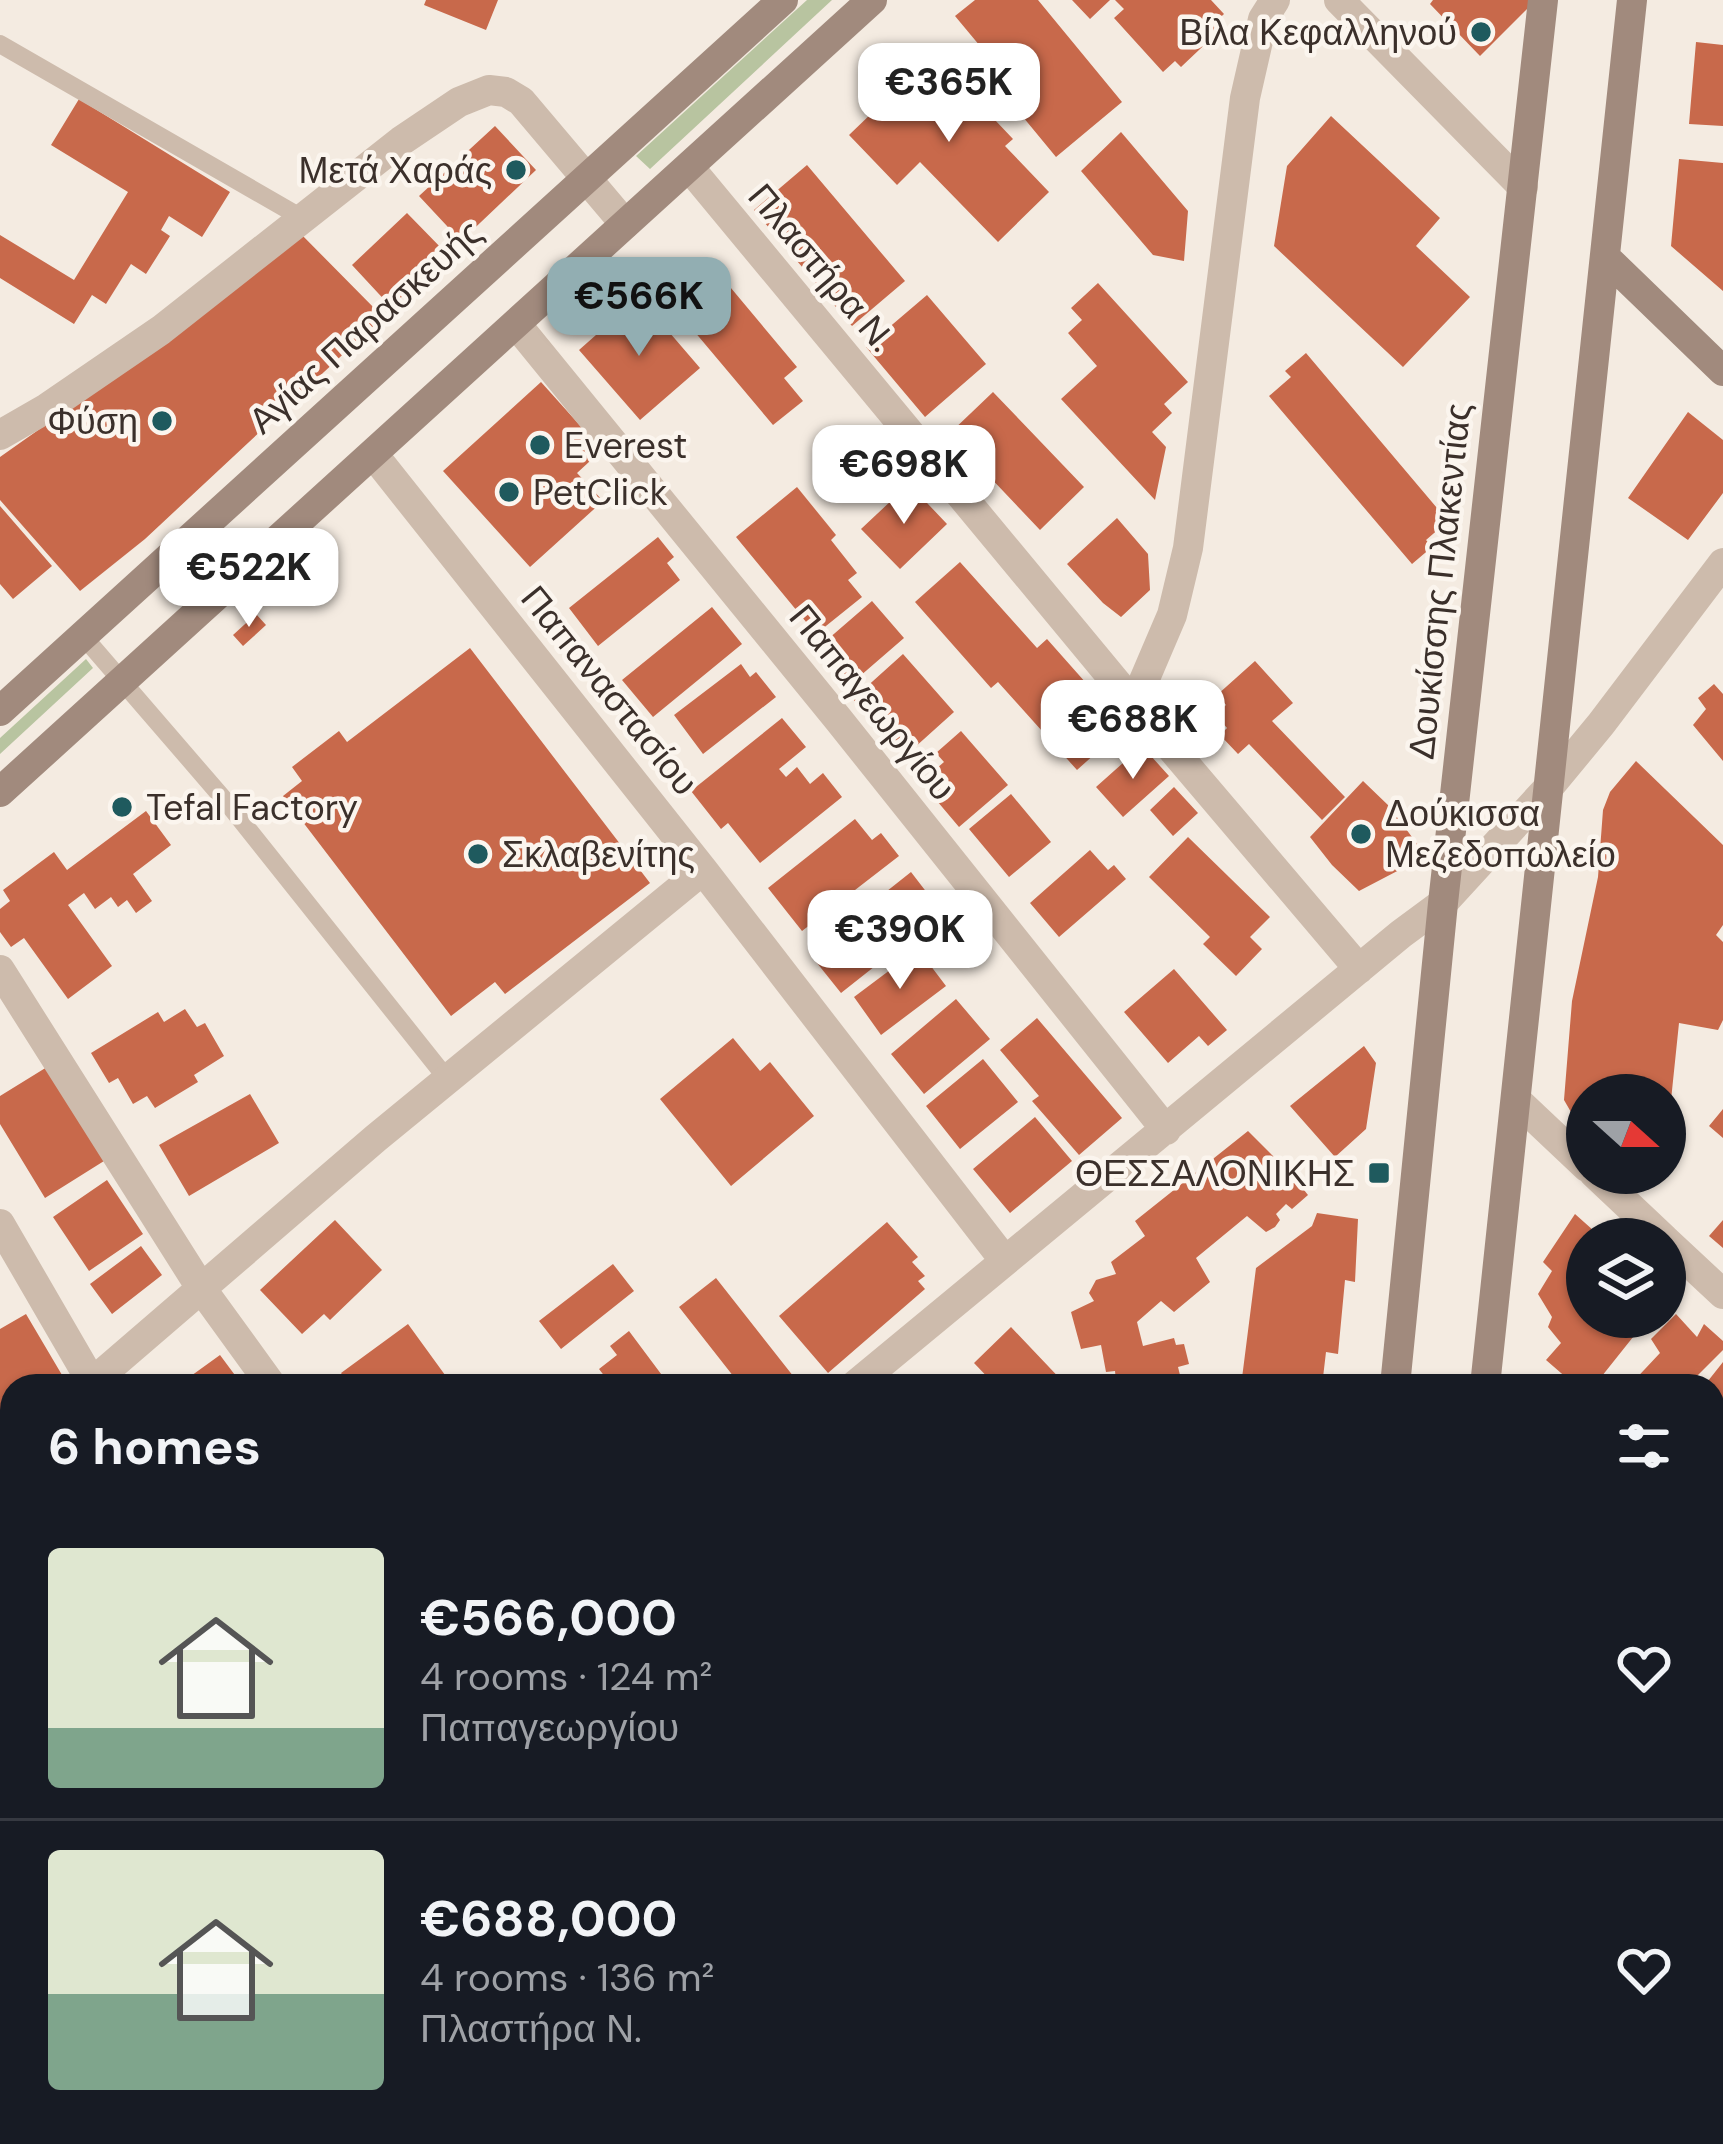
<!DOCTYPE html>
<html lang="en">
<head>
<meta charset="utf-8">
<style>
	:root { --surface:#171b24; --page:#242831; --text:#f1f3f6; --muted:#9ea1a6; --line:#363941; --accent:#92aeb2 }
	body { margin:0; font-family:"DM Sans",sans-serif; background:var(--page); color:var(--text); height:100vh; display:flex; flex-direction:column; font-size:45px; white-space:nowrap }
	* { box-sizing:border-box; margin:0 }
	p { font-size:39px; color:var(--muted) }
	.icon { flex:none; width:66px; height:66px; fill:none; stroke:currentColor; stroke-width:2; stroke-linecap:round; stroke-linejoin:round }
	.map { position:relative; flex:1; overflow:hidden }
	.side { position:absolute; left:0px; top:1374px; width:1725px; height:771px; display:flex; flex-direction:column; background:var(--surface); border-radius:36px 36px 0 0; box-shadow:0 3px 9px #0004 }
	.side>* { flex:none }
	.needle { width:78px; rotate:111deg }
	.fabs { position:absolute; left:1566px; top:1074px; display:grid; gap:24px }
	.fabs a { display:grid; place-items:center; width:120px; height:120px; border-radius:50%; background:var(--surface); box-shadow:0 3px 9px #0004; font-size:60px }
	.price { position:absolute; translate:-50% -102px; padding:0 27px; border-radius:24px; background:#fff; color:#222; font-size:39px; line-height:78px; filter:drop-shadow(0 3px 6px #0008) }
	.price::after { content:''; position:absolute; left:50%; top:72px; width:36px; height:27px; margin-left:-18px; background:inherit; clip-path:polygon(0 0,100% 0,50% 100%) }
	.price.selected { background:var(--accent); color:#111 }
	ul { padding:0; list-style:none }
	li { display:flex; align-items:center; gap:36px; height:300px; padding:0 48px }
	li+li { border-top:3px solid var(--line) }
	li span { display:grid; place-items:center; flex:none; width:336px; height:240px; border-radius:12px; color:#555 }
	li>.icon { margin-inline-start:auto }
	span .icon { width:144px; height:144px; fill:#fffc; stroke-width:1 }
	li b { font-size:51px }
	h2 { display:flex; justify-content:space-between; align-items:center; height:144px; padding:0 48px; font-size:51px }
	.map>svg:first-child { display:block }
	.green { fill:#b8c4a0 }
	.building { fill:#c8694b }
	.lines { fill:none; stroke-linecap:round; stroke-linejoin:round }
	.lane { stroke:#cdbbac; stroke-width:18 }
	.street { stroke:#cdbbac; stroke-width:30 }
	.secondary { stroke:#a18a7d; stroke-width:30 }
	.poi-dot { fill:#1f5a5e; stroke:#fbf5ee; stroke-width:4.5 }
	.labels { text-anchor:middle; stroke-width:9; stroke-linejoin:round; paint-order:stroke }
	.poi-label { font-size:36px; fill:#3b302b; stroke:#fbf5ee; text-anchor:start }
	.street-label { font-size:36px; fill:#3b302b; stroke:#fbf5ee }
</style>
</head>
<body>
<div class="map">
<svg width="1723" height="2144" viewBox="0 0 1723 2144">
	<rect width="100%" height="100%" fill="#f4ebe1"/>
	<path class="green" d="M807,0H832L650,169L636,156Z
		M86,659L93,668L0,754V738Z
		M0,1753L12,1773V1942L0,1951Z"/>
	<path class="building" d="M426,0H498L486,30L424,5Z
		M975,0H1038L1122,102L1056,157L985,71L995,64L955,16Z
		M1072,0H1110L1090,19Z
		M1115,0H1211L1224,14L1212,25L1218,32L1181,67L1175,61L1163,72L1114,18L1124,9Z
		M1433,0H1529V7L1480,56L1430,4Z
		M1696,42L1723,45V126L1689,124Z
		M917,53L933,70L941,63L1013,139L1005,146L1049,192L998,242L920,162L897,185L849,135L875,110L867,101Z
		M79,99L230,192L202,237L169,216L161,230L170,236L146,274L131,264L106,304L92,295L74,324L0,278V235L74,280L128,192L51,145Z
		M1331,116L1440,218L1416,246L1470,297L1403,367L1274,246L1287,166Z
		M495,126L536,170L461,241L419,196Z
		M1121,132L1188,211L1184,261L1153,255L1081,171Z
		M1679,159L1723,163V291L1671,246Z
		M807,165L905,281L852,326L754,210Z
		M407,213L447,254L391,307L352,265Z
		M297,230L383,317L145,539L80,591L0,500V457L102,385Z
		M705,257L797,367L784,378L803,401L773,425L662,293Z
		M1098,283L1188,382L1164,404L1172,413L1152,432L1166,447L1155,500L1061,399L1097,366L1068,333L1082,320L1071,308Z
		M927,295L986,364L925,417L866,347Z
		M639,297L700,368L640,420L579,350Z
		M1306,353L1448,521L1426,540L1432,547L1412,564L1269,396L1291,377L1285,371Z
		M541,382L602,450L577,473L603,501L530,567L443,471Z
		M993,392L1084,487L1040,530L949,434Z
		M1688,412L1723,440V493L1688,540L1628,498Z
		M909,484L947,524L900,569L861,529Z
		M797,487L836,535L831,540L857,573L848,580L862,597L816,634L736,537Z
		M0,506L52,566L13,599L0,584Z
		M1117,518L1148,554L1150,590L1121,617L1103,603L1067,564Z
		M658,537L674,557L667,563L680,580L598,646L569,608Z
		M960,562L1037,648L1047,639L1125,727L1077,770L998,682L991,688L915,602Z
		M872,601L904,638L852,683L820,646Z
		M712,607L742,644L653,717L622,680Z
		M256,614L266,625L243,646L233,635Z
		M470,648L650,883L505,994L495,982L451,1016L283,796L302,781L292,767L339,731L347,742Z
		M903,654L954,712L904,757L853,699Z
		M1255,661L1293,703L1272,721L1345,797L1322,820L1249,744L1238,754L1220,735L1227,728L1215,714L1226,705L1217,695Z
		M741,664L750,677L756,672L776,697L703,754L674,715Z
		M1714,684L1723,694V761L1693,725L1706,709L1698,698Z
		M782,718L806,747L779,769L786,777L797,767L810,784L823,773L842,797L760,863L728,823L721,829L691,791Z
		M961,731L1008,785L959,827L921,782L944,762L936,753Z
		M1142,746L1169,776L1123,817L1096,787Z
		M1636,761L1723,845V925L1716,935L1723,942V1020L1718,1030L1679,1023L1668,1129H1665V1095H1587V1129L1575,1119L1564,1100L1572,1001L1598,877L1603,810L1610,792Z
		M1363,781L1389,806L1426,856L1359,891L1332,865L1310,837Z
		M1174,787L1198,813L1173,836L1150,810Z
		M1011,794L1051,842L1009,877L969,829Z
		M146,811L171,845L133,874L152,901L136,913L127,900L118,907L111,897L95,909L84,893L68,905L112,966L68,999L24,938L11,947L0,932V909L10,901L3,890L54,852L67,870Z
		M855,819L872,840L881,833L899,856L802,931L768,888Z
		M1188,837L1270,917L1250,937L1262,949L1236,976L1203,944L1210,937L1149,877Z
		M1090,850L1108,870L1114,865L1126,879L1059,937L1030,903Z
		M911,872L931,898L920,906L932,921L841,993L809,953Z
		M918,949L946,986L881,1035L854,997Z
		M1174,969L1227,1030L1208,1046L1199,1036L1168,1063L1124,1012Z
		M956,999L990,1039L924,1094L891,1054Z
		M185,1009L197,1027L205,1023L224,1056L194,1075L198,1082L155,1108L147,1096L133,1104L118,1078L109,1083L91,1053L158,1012L164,1022Z
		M1037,1018L1122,1118L1079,1155L1032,1101L1039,1096L1000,1050Z
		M733,1038L760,1071L770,1062L814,1116L731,1186L660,1099Z
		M1364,1046L1376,1063L1366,1129L1335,1157L1290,1106Z
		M983,1059L1018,1102L960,1149L926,1106Z
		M47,1067L104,1161L45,1198L0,1124V1096Z
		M250,1094L279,1143L189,1196L159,1145Z
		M1723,1109V1138L1709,1126Z
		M1035,1117L1072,1161L1010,1213L973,1169Z
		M1248,1131L1276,1159L1284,1157L1302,1179L1300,1185L1308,1195L1292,1209L1286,1204L1276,1214L1280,1220L1275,1227L1266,1232L1247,1216L1196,1258L1210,1282L1174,1312L1161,1301L1137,1322L1143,1346L1174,1338L1176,1345L1184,1344L1189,1364L1178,1367L1181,1379L1149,1386H1132L1130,1378L1116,1381L1115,1371L1106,1372L1101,1345L1081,1349L1071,1312L1094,1301L1089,1293L1096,1280L1116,1274L1111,1262L1145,1236L1135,1221Z
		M107,1180L143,1234L89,1271L53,1217Z
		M1317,1213L1358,1219L1355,1282L1345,1280L1338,1354L1326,1352L1322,1386H1241L1256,1268L1312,1226Z
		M1575,1214L1603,1239H1587V1317H1649L1594,1386H1576L1546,1360L1561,1343L1548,1327L1552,1317L1538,1294L1552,1271L1543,1262Z
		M335,1220L382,1270L330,1320L324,1314L302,1334L260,1290Z
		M1723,1220V1248L1709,1236Z
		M887,1222L918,1257L912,1262L925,1276L918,1281L925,1289L828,1373L779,1316Z
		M141,1246L162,1275L112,1314L90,1284Z
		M613,1264L634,1291L561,1349L539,1321Z
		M716,1278L801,1386H741L679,1307Z
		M26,1314L62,1375L50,1386H12V1419L6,1424L0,1414V1329Z
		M1676,1314L1697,1337L1704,1324L1723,1341V1350L1687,1386H1629L1660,1353L1651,1339Z
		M408,1324L453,1386H350L341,1373Z
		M1011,1327L1067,1386H996L974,1363Z
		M629,1331L670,1386H612L599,1369L617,1355L610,1346Z
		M220,1355L243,1386H177Z
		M1723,1362V1476L1713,1487V1386H1704Z
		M12,1532V1634L0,1618V1541Z
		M1723,1651V1731L1713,1721V1661Z
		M1713,1804L1723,1811V1896L1713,1897Z
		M1713,2035L1723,2042V2144H1603L1611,2133H1713Z
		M775,2133H784L794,2144H763Z
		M823,2133H897L908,2144H833Z
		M1109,2133H1211L1220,2144H1097Z"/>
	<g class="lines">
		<path class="lane" d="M0,44L302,218
			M83,636L228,804L448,1080
			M1569,2133L1576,2144
			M199,2144L213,2133"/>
		<path class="street" d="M1339,0L1523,187
			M689,167L1134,704L1359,969
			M516,324L838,719L1166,1130
			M0,435L47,408L161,330L401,141L459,102L489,90L506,92L521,101L625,224
			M373,454L703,870L1005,1261
			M1134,704L1172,615L1188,548L1245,98L1263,19L1275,0
			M0,970L201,1288L272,1386
			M1516,1100L1587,1167
			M1594,1173L1664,1239
			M0,1224L94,1386
			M1665,1240L1723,1294
			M88,1386L376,1138L703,870
			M854,1386L1401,934L1443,903L1549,787L1601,724L1723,563
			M0,1471L12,1460
			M1713,1554L1723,1540
			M0,1723L12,1742
			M1713,1778L1723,1788
			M0,1975L12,1966
			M1713,2001L1723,2009
			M691,2144L697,2133
			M1029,2144L1036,2133"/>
		<path class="secondary" d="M1605,257L1723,371
			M0,711L783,0
			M0,792L872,0
			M1395,1386L1443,903L1543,0
			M1485,1386L1632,0
			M1348,2144V2133
			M1405,2144L1406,2133"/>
	</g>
	<g class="poi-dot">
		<circle cx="1481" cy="32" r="12"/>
		<circle cx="516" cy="170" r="12"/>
		<circle cx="162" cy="421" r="12"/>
		<circle cx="540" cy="445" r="12"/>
		<circle cx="509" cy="492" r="12"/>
		<circle cx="122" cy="807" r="12"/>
		<circle cx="1361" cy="834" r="12"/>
		<circle cx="478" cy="854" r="12"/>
		<rect x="1367" y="1161" width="24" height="24" rx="6"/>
	</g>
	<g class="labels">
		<g class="poi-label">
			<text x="1457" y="45" text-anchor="end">Βίλα Κεφαλληνού</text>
			<text x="492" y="183" text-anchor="end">Μετά Χαράς</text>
			<text x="138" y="434" text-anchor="end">Φύση</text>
			<text x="564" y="458">Everest</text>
			<text x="533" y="505">PetClick</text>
			<text x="146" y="820">Tefal Factory</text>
			<text x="1385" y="826">Δούκισσα<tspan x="1385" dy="41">Μεζεδοπωλείο</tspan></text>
			<text x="502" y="867">Σκλαβενίτης</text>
			<text x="1355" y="1186" text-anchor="end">ΘΕΣΣΑΛΟΝΙΚΗΣ</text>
		</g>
		<g class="street-label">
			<text transform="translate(822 267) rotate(50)" y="13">Πλαστήρα Ν.</text>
			<text transform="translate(365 326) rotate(-42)" y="13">Αγίας Παρασκευής</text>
			<text transform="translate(1439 581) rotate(-84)" y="13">Δουκίσσης Πλακεντίας</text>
			<text transform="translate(610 690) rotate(51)" y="13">Παπαναστασίου</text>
			<text transform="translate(873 702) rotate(51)" y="13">Παπαγεωργίου</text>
		</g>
	</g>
</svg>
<div class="fabs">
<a><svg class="needle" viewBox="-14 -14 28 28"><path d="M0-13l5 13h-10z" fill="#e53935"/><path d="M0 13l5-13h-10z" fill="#9ea1a6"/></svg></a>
<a><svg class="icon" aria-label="layers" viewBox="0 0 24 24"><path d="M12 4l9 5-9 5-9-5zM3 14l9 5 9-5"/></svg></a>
</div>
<b class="price" style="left:949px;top:145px">€365K</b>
<b class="price selected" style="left:639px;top:359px">€566K</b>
<b class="price" style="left:904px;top:527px">€698K</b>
<b class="price" style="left:249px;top:630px">€522K</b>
<b class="price" style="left:1133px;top:782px">€688K</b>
<b class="price" style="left:900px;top:992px">€390K</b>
<section class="side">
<h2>6 homes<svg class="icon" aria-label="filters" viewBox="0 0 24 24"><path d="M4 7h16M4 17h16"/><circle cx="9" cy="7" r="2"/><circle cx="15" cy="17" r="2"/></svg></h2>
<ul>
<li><span style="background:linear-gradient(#dfe7d0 75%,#7fa58c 0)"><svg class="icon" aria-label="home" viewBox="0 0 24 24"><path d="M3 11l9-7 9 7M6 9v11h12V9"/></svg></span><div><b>€566,000</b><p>4 rooms · 124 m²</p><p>Παπαγεωργίου</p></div><svg class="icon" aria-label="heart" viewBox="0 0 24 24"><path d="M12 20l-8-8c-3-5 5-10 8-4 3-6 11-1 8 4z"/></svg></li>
<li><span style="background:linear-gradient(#dfe7d0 60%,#7fa58c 0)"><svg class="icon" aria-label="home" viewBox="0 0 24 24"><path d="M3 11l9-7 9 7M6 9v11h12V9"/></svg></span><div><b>€688,000</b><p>4 rooms · 136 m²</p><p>Πλαστήρα Ν.</p></div><svg class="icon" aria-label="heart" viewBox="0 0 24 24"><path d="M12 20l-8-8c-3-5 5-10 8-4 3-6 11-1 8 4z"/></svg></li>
</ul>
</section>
</div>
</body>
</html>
